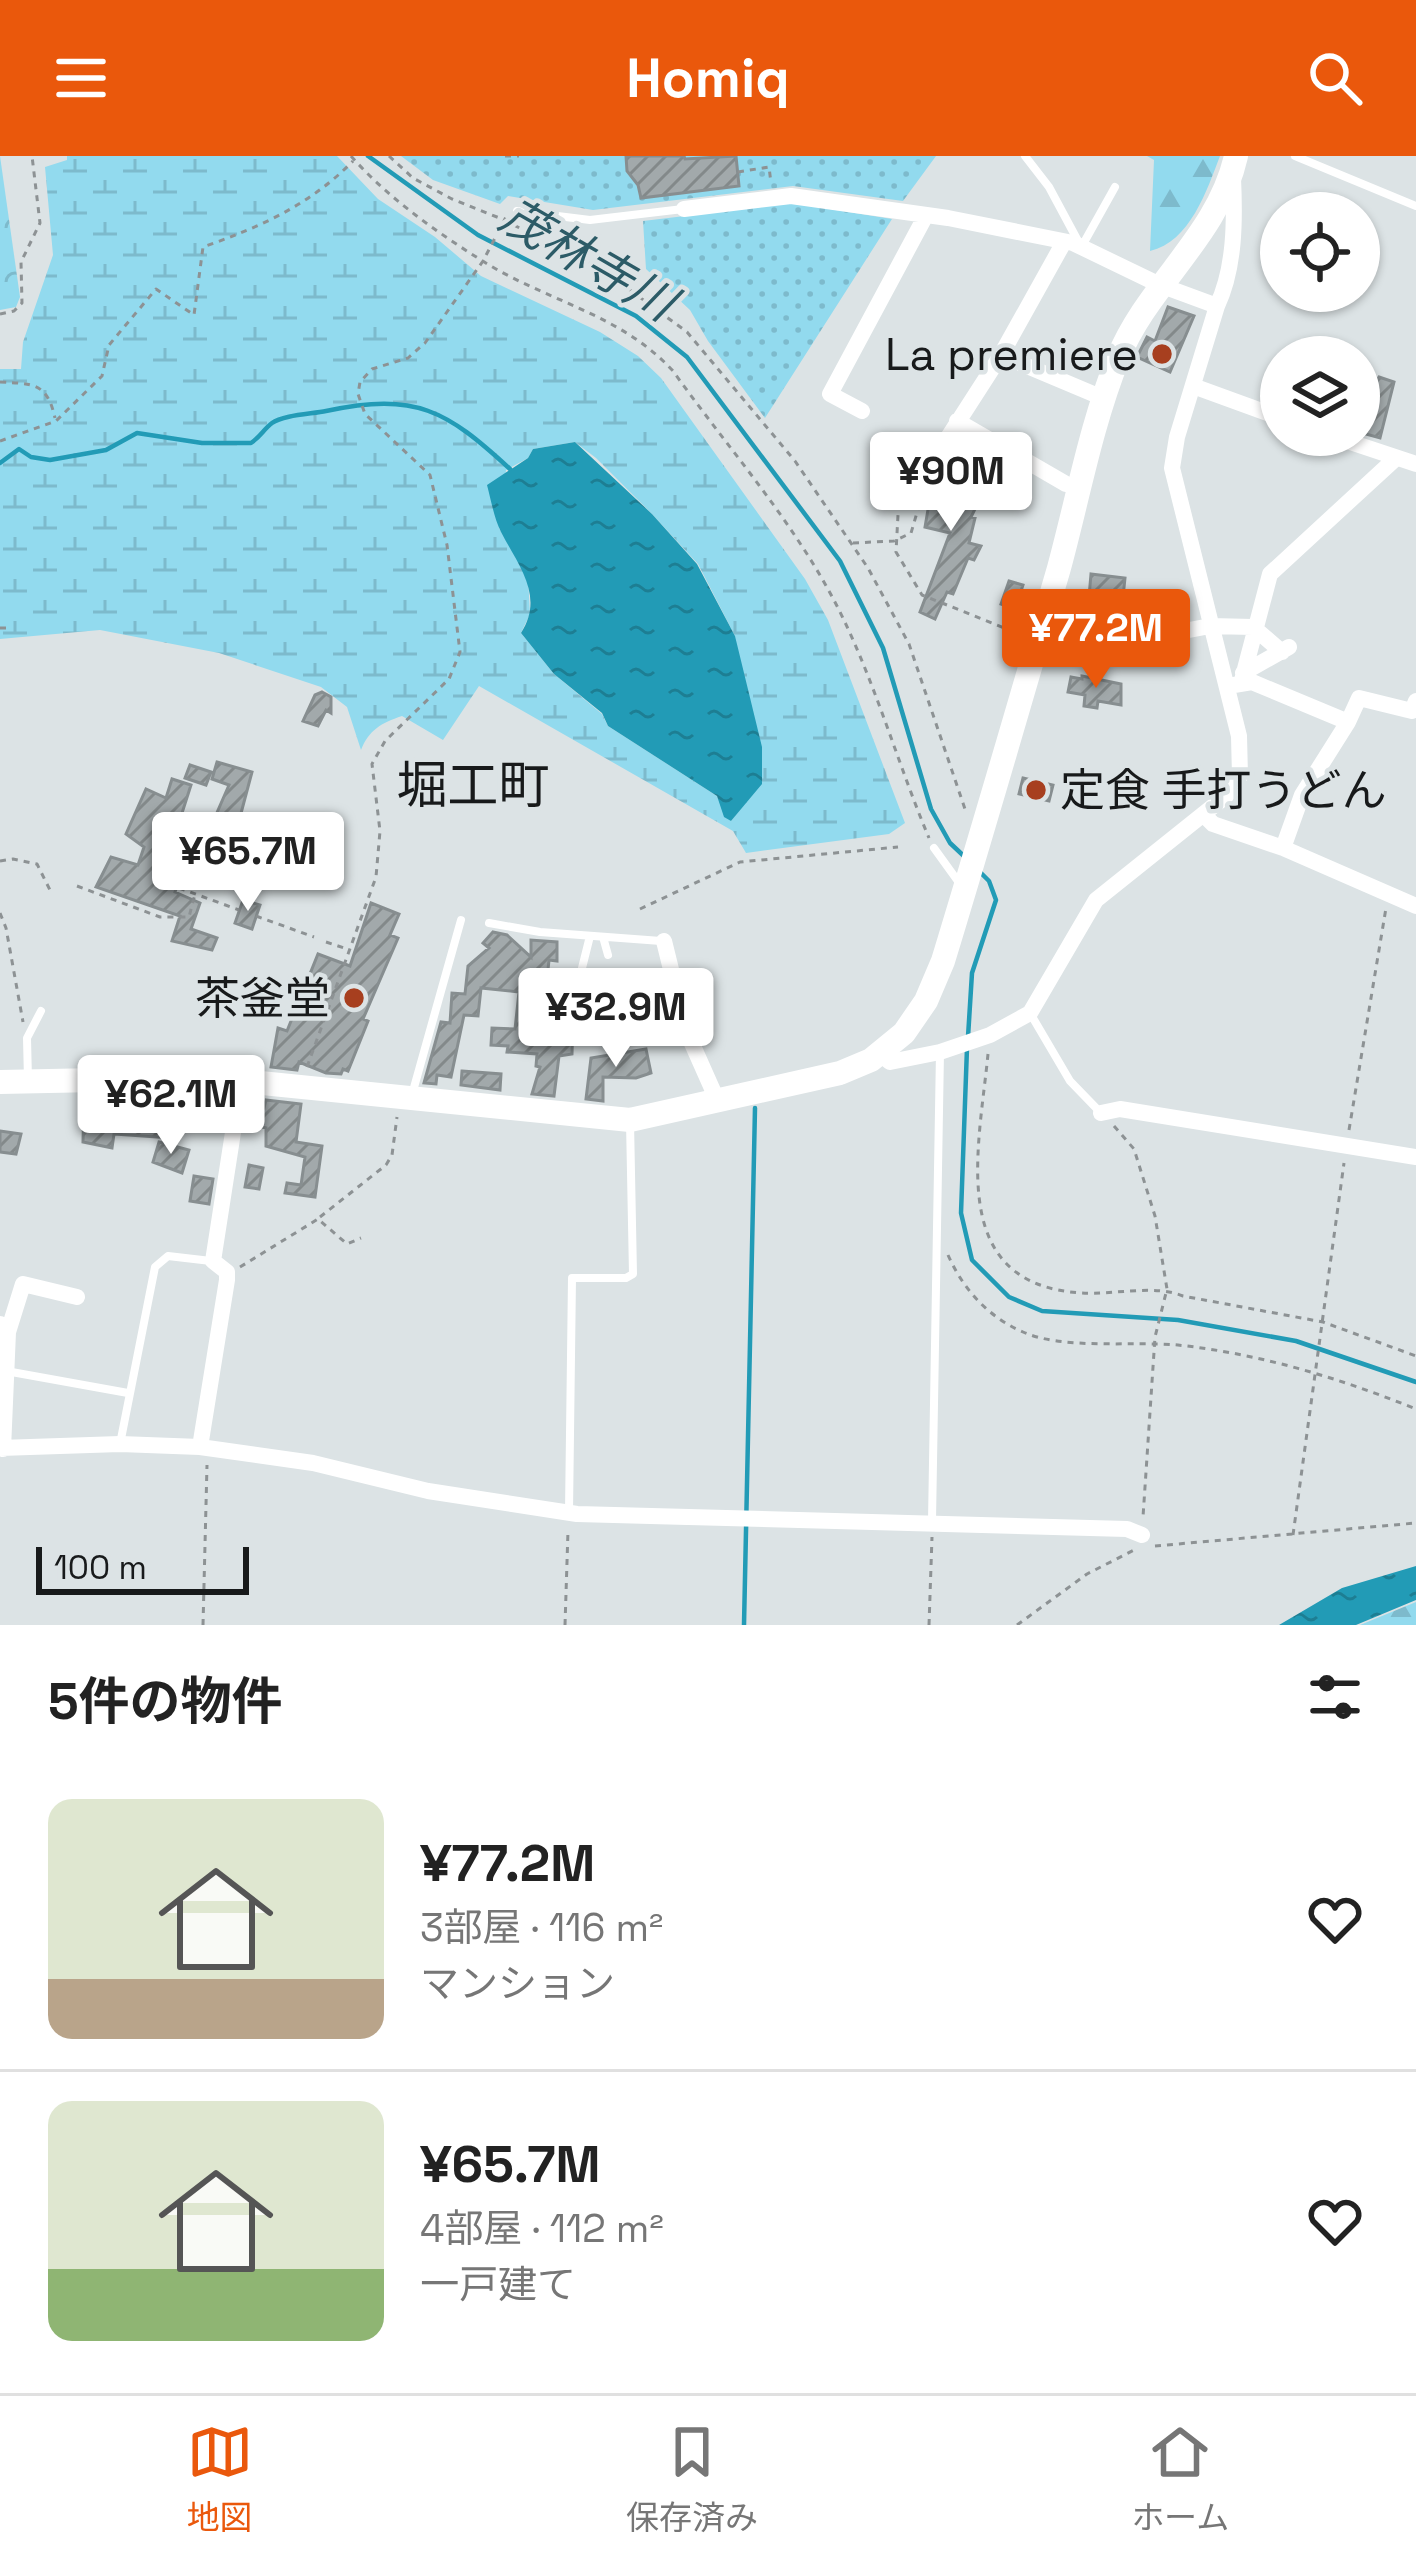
<!DOCTYPE html>
<html lang="ja">
<head>
<meta charset="utf-8">
<style>
	:root { --surface:#fff; --page:#f6f6f6; --text:#222; --muted:#767676; --line:#e0e0e0; --accent:#ea580c }
	body { margin:0; font-family:"Space Grotesk","Noto Sans JP",sans-serif; background:var(--page); color:var(--text); height:100vh; display:flex; flex-direction:column; font-size:45px; white-space:nowrap }
	* { box-sizing:border-box; margin:0 }
	p { font-size:39px; color:var(--muted) }
	.icon { flex:none; width:66px; height:66px; fill:none; stroke:currentColor; stroke-width:2; stroke-linecap:round; stroke-linejoin:round }
	.map { position:relative; height:1469px; overflow:hidden }
	.details { display:flex; flex-direction:column; background:var(--surface); flex:1 }
	.details>* { flex:none }
	.controls { position:absolute; left:1260px; top:36px; display:grid; gap:24px }
	.controls a { display:grid; place-items:center; width:120px; height:120px; border-radius:50%; background:var(--surface); box-shadow:0 3px 9px #0004; font-size:60px }
	.scale { position:absolute; left:36px; bottom:30px; width:213px; box-sizing:border-box; padding-left:12px; border:6px solid #181a1b; border-top:0; font-size:33px; line-height:42px; white-space:nowrap; color:#181a1b; -webkit-text-stroke:9px #dce3e5; paint-order:stroke }
	.price { position:absolute; translate:-50% -102px; padding:0 27px; border-radius:12px; background:#fff; color:#222; font-size:39px; line-height:78px; filter:drop-shadow(0 3px 6px #0008) }
	.price::after { content:''; position:absolute; left:50%; top:72px; width:36px; height:27px; margin-left:-18px; background:inherit; clip-path:polygon(0 0,100% 0,50% 100%) }
	.price.selected { background:var(--accent); color:#fff }
	ul { padding:0; list-style:none }
	li { display:flex; align-items:center; gap:36px; height:300px; padding:0 48px }
	li+li { border-top:3px solid var(--line) }
	li span { display:grid; place-items:center; flex:none; width:336px; height:240px; border-radius:24px; color:#555 }
	li>.icon { margin-inline-start:auto }
	span .icon { width:144px; height:144px; fill:#fffc; stroke-width:1 }
	li b { font-size:51px }
	h2 { display:flex; justify-content:space-between; align-items:center; height:144px; padding:0 48px; font-size:51px }
	header { display:flex; justify-content:space-between; align-items:center; height:156px; padding:0 48px; background:var(--accent); color:#fff; font-size:54px; font-weight:800 }
	.tabs { display:flex; justify-content:space-around; align-items:center; height:168px; border-top:3px solid var(--line); background:var(--surface); font-size:33px; color:var(--muted) }
	.tabs a { display:grid; justify-items:center; gap:6px }
	.tabs .selected { color:var(--accent) }
	.map>svg:first-child { display:block }
	.forest { fill:url(#forest-firs) }
	.wetland { fill:url(#wetland-marsh); fill-rule:evenodd }
	.park { fill:url(#park-crowns) }
	.garden { fill:url(#garden-dots) }
	.water { fill:url(#water-ripples) }
	.lines { fill:none; stroke-linecap:round; stroke-linejoin:round }
	.stream { stroke:#229bb6; stroke-width:4.5 }
	.building { fill:url(#building-hatch); stroke:#878e90; stroke-width:3 }
	.path { stroke:#8d9294; stroke-width:3; stroke-dasharray:6 6; stroke-linecap:butt }
	.lane { stroke:#fff; stroke-width:8 }
	.street { stroke:#fff; stroke-width:16 }
	.secondary { stroke:#fff; stroke-width:24 }
	.poi-dot { fill:#a73f1f; stroke:#dce3e5; stroke-width:4.5 }
	.labels { text-anchor:middle; stroke-width:9; stroke-linejoin:round; paint-order:stroke }
	.poi-label { font-size:45px; fill:#181a1b; stroke:#dce3e5; text-anchor:end }
	.water-label { font-size:48px; font-style:italic; fill:#2c5b67; stroke:#dce3e5 }
	.quarter-label { font-size:51px; fill:#181a1b; stroke:#dce3e5 }
</style>
</head>
<body>
<header><svg class="icon" aria-label="menu" viewBox="0 0 24 24"><path d="M4 6h16M4 12h16M4 18h16"/></svg>Homiq<svg class="icon" aria-label="search" viewBox="0 0 24 24"><circle cx="10" cy="10" r="6"/><path d="M15 15l6 6"/></svg></header>
<div class="map">
<svg width="1416" height="1469" viewBox="0 0 1416 1469">
	<defs>
		<pattern id="forest-firs" width="22" height="20" patternUnits="userSpaceOnUse" patternTransform="scale(3)"><rect width="22" height="20" fill="#92daee"/><path d="M5 1l3.5 6h-7zM16 11l3.5 6h-7z" fill="#7dbacc"/></pattern>
		<pattern id="wetland-marsh" width="20" height="14" patternUnits="userSpaceOnUse" patternTransform="scale(3)"><rect width="20" height="14" fill="#92daee"/><path d="M1 5h8M5 5V1M11 12h8M15 12V8" fill="none" stroke="#7dbacc"/></pattern>
		<pattern id="park-crowns" width="20" height="18" patternUnits="userSpaceOnUse" patternTransform="scale(3)"><rect width="20" height="18" fill="#92daee"/><path d="M2 6a3 3 0 1 1 6 0M12 15a3 3 0 1 1 6 0" fill="none" stroke="#7dbacc"/></pattern>
		<pattern id="garden-dots" width="8" height="8" patternUnits="userSpaceOnUse" patternTransform="scale(3)"><rect width="8" height="8" fill="#92daee"/><path d="M2 2h.1M6 6h.1" fill="none" stroke="#7dbacc" stroke-width="1.8" stroke-linecap="round"/></pattern>
		<pattern id="water-ripples" width="26" height="14" patternUnits="userSpaceOnUse" patternTransform="scale(3)"><rect width="26" height="14" fill="#229bb6"/><path d="M2 4q2-2 4 0t4 0M15 11q2-2 4 0t4 0" fill="none" stroke="#1d7e93"/></pattern>
		<pattern id="building-hatch" width="6" height="6" patternUnits="userSpaceOnUse" patternTransform="scale(3)"><rect width="6" height="6" fill="#a2a9ab"/><path d="M-1 1l2-2M0 6l6-6M5 7l2-2" fill="none" stroke="#83898a"/></pattern>
	</defs>
	<rect width="100%" height="100%" fill="#dce3e5"/>
	<path class="forest" d="M1147,0H1220C1207,34 1190,86 1150,95L1154,4Z
		M1416,1446V1469H1360Z"/>
	<path class="wetland" d="M67,0H337L378,43L435,81L481,120L600,176L638,200L661,222L805,423L828,464L905,667L889,678L746,697L733,675L479,530L443,584L402,560C381,567 369,574 361,594L347,551L321,531L219,497L100,474L0,483V213H21L23,186L53,99L45,11L67,4ZM575,286L596,302L652,358L698,408L735,480L744,648L731,665L717,640L608,570L602,558L554,518L521,477L530,458L528,422L499,372L506,314L528,302L533,293Z"/>
	<path class="park" d="M0,0L20,141L16,151L0,154Z"/>
	<path class="garden" d="M401,0H936L903,45L793,30L593,54L508,40L500,48L433,24Z
		M792,47L892,63L765,262L708,185L690,154L646,113L643,65Z"/>
	<path class="water" d="M575,286L652,358L697,408L735,480L762,591V628L731,665L724,661L717,640L608,570L602,557L554,518L521,477C545,440 518,409 501,376C494,362 491,344 487,329L528,302L533,293Z
		M1416,1410V1444L1356,1469H1279L1342,1432Z"/>
	<g class="lines">
		<path class="stream" d="M368,0L478,79L636,160L687,201L840,405L883,492L931,653L950,687L967,703
			M0,307L19,293L31,301L50,304L106,294L137,277L202,287H251C260,281 264,273 272,267C283,259 311,258 326,255C416,236 446,254 510,313
			M968,881L972,817L996,744L989,725L979,715
			M967,892L961,1057L972,1104L1009,1141L1042,1155L1178,1164L1296,1185L1416,1226
			M744,1469L755,952"/>
	</g>
	<path class="building" d="M626,0H684L685,3L736,0L739,30L641,42L638,29L627,15Z
		M1168,151L1194,160L1170,216L1137,201L1147,181L1155,185Z
		M1379,221L1394,226L1380,282L1359,276V262Z
		M944,312L985,333L971,361L975,362L969,387L981,390L974,404L968,402L953,438L947,436L935,463L920,456L950,377L925,371L931,336Z
		M1091,418L1125,422L1123,441H1089Z
		M1009,425L1023,429L1015,453L1001,448Z
		M1063,458L1120,468L1114,495L1092,490L1093,486L1058,474Z
		M1082,520L1121,528V549L1098,545L1097,552L1084,550L1085,539L1068,536L1071,521L1082,523Z
		M322,536L331,541V557L326,554L318,570L303,565L315,539Z
		M217,606L252,616L236,676L245,678L236,706L189,696L175,736L200,747L191,773L217,782L212,794L172,785L180,760L96,731L111,701L138,709L144,691L126,678L146,633L166,642L172,623L191,629L182,657L212,668L229,629L212,623Z
		M190,609L211,616L206,629L185,622Z
		M1023,622L1053,629L1049,645L1019,638Z
		M243,744L260,749L252,773L235,767Z
		M371,747L399,758L390,779L398,782L363,863L368,865L348,915L343,913L341,918L326,917L299,906L297,914L271,911L278,872L287,875L318,798L350,810Z
		M493,776L507,779L531,801V784L557,786V805L549,804L544,852H576V865H573L572,898L559,900L554,940L532,938L540,911L536,910L537,898L507,896L508,890L491,889L492,872L515,873L519,836L481,832L478,860L464,859L451,921L437,919L436,928L424,927L441,866L450,867L452,837L465,838L468,810L489,792L483,787Z
		M646,893L651,917L636,922L603,921V945L586,943L591,902Z
		M462,915L501,918L500,934L461,929Z
		M84,941L104,943L103,957H128V953L138,952V961H155L156,968L172,972L170,982L114,978L112,992L83,986Z
		M266,944L301,948L296,986L322,990L315,1041L285,1037L287,1027L301,1029L305,1001L266,990V972L247,967L250,948L264,952Z
		M0,975L21,978L16,998L0,996Z
		M159,986L189,994L182,1017L153,1006Z
		M249,1009L263,1012L259,1033L245,1031Z
		M194,1020L213,1023L209,1048L190,1045Z"/>
	<g class="lines">
		<path class="path" d="M351,0C387,41 435,75 481,104C545,145 620,157 673,215C728,292 794,366 837,450C875,525 897,606 929,682
			M389,0L413,22L452,43L502,63L604,115L687,176L795,305L868,412L909,488L966,656
			M505,0H519
			M738,16L769,11L771,27
			M0,158L14,155L22,147L21,106L40,67L32,0
			M0,226C33,228 47,226 55,262
			M0,285L56,265L102,220L109,189L156,133L194,159L203,91C260,71 310,49 353,5
			M885,313L898,359L896,396L922,439L1022,479
			M853,387L894,385L911,377L930,312
			M0,472H6
			M0,705L13,703L37,708L50,734
			M77,730L160,761H189L195,738
			M179,732L239,754
			M640,753L740,706L898,691
			M0,757L6,772L23,866
			M256,760L314,781
			M326,786L347,793
			M988,898C979,992 945,1129 1082,1137C1114,1139 1155,1128 1183,1140L1323,1166L1416,1200
			M307,911L376,721L380,675L372,608L385,585L449,523L460,496L447,389L430,319L365,258L358,238L360,226L372,213L408,202L425,187L483,105L506,61
			M1114,970L1134,993L1155,1060L1167,1133L1155,1181L1143,1361
			M1349,974L1386,752
			M320,1061L386,1009L392,999L397,961
			M948,1099C963,1133 988,1161 1023,1176C1063,1194 1132,1185 1178,1189C1261,1198 1339,1222 1416,1253
			M240,1111L318,1063L347,1088L361,1082
			M1293,1379L1344,1007
			M1155,1390L1416,1367
			M203,1469L207,1309
			M565,1469L568,1375
			M929,1469L932,1381
			M1017,1469L1087,1418L1134,1394"/>
		<path class="lane" d="M1025,0L1049,31L1078,85
			M1295,0L1416,50
			M517,55L590,64L683,53
			M1082,90L1115,31
			M934,692L960,728
			M489,767L540,776L661,785
			M603,781L608,799
			M581,816L590,780
			M1030,857L1070,925L1100,956
			M28,924L27,882L41,855
			M413,935L461,764
			M6,1215L128,1237
			M120,1288L155,1111L168,1100L211,1105
			M569,1355L572,1122H626L633,1118L630,966
			M932,1365L940,896"/>
		<path class="street" d="M684,53L791,40L948,62L1073,87L1160,129L1217,150L1177,281L1172,312L1239,580L1240,620L1226,640L1096,744L1030,857L990,879L940,896L890,906L880,898
			M1217,150C1235,112 1235,64 1233,22
			M1001,199L1103,242
			M1193,230L1281,262
			M862,255L830,238L925,61
			M957,265L1066,328L1080,331
			M1329,279L1416,308
			M936,300L1001,199L1064,86
			M1184,475L1210,470L1253,471L1282,496
			M1243,517L1289,491
			M1241,528L1270,418L1395,303
			M1234,529L1252,526L1348,566L1359,542L1412,555L1416,545
			M1204,659L1213,668L1283,692L1416,750
			M1283,692L1302,639L1348,566
			M664,785L686,874L718,946
			M1101,957L1120,953L1416,1001
			M0,1168L8,1176L3,1293
			M8,1176L23,1128L77,1141
			M200,1291L227,1124V1116L213,1105L241,925
			M0,1292L120,1288L200,1291L313,1307L428,1335L577,1358L1127,1373L1142,1379"/>
		<path class="secondary" d="M0,926L194,922L241,925L630,964L840,917L871,904L904,877L926,845L943,805C983,674 1021,543 1059,412C1078,342 1091,269 1118,202C1148,128 1218,80 1236,0"/>
	</g>
	<g class="poi-dot">
		<circle cx="1162" cy="198" r="12"/>
		<circle cx="1036" cy="634" r="12"/>
		<circle cx="354" cy="842" r="12"/>
	</g>
	<g class="labels">
		<g class="poi-label">
			<text x="1138" y="214">La premiere</text>
			<text x="1060" y="650" text-anchor="start">定食 手打うどん</text>
			<text x="330" y="858">茶釜堂</text>
		</g>
		<g class="water-label">
			<text transform="translate(588 103) rotate(30)" y="17">茂林寺川</text>
		</g>
		<g class="quarter-label">
			<text x="473" y="647">堀工町</text>
		</g>
	</g>
</svg>
<div class="controls">
<a><svg class="icon" aria-label="locate" viewBox="0 0 24 24"><circle cx="12" cy="12" r="6"/><path d="M12 2v4M12 18v4M2 12h4M18 12h4"/></svg></a>
<a><svg class="icon" aria-label="layers" viewBox="0 0 24 24"><path d="M12 4l9 5-9 5-9-5zM3 14l9 5 9-5"/></svg></a>
</div>
<div class="scale">100 m</div>
<b class="price" style="left:951px;top:378px">¥90M</b>
<b class="price selected" style="left:1096px;top:535px">¥77.2M</b>
<b class="price" style="left:248px;top:758px">¥65.7M</b>
<b class="price" style="left:616px;top:914px">¥32.9M</b>
<b class="price" style="left:171px;top:1001px">¥62.1M</b>
</div>
<section class="details">
<h2>5件の物件<svg class="icon" aria-label="filters" viewBox="0 0 24 24"><path d="M4 7h16M4 17h16"/><circle cx="9" cy="7" r="2"/><circle cx="15" cy="17" r="2"/></svg></h2>
<ul>
<li><span style="background:linear-gradient(#dfe7d0 75%,#b9a48a 0)"><svg class="icon" aria-label="home" viewBox="0 0 24 24"><path d="M3 11l9-7 9 7M6 9v11h12V9"/></svg></span><div><b>¥77.2M</b><p>3部屋 · 116 m²</p><p>マンション</p></div><svg class="icon" aria-label="heart" viewBox="0 0 24 24"><path d="M12 20l-8-8c-3-5 5-10 8-4 3-6 11-1 8 4z"/></svg></li>
<li><span style="background:linear-gradient(#dfe7d0 70%,#8fb573 0)"><svg class="icon" aria-label="home" viewBox="0 0 24 24"><path d="M3 11l9-7 9 7M6 9v11h12V9"/></svg></span><div><b>¥65.7M</b><p>4部屋 · 112 m²</p><p>一戸建て</p></div><svg class="icon" aria-label="heart" viewBox="0 0 24 24"><path d="M12 20l-8-8c-3-5 5-10 8-4 3-6 11-1 8 4z"/></svg></li>
</ul>
</section>
<nav class="tabs">
<a class="selected"><svg class="icon" aria-label="map" viewBox="0 0 24 24"><path d="M3 6l6-2 6 2 6-2v14l-6 2-6-2-6 2zM9 4v14M15 6v14"/></svg>地図</a>
<a><svg class="icon" aria-label="saved" viewBox="0 0 24 24"><path d="M7 4h10v16l-5-4-5 4z"/></svg>保存済み</a>
<a><svg class="icon" aria-label="home" viewBox="0 0 24 24"><path d="M3 11l9-7 9 7M6 9v11h12V9"/></svg>ホーム</a>
</nav>
</body>
</html>
